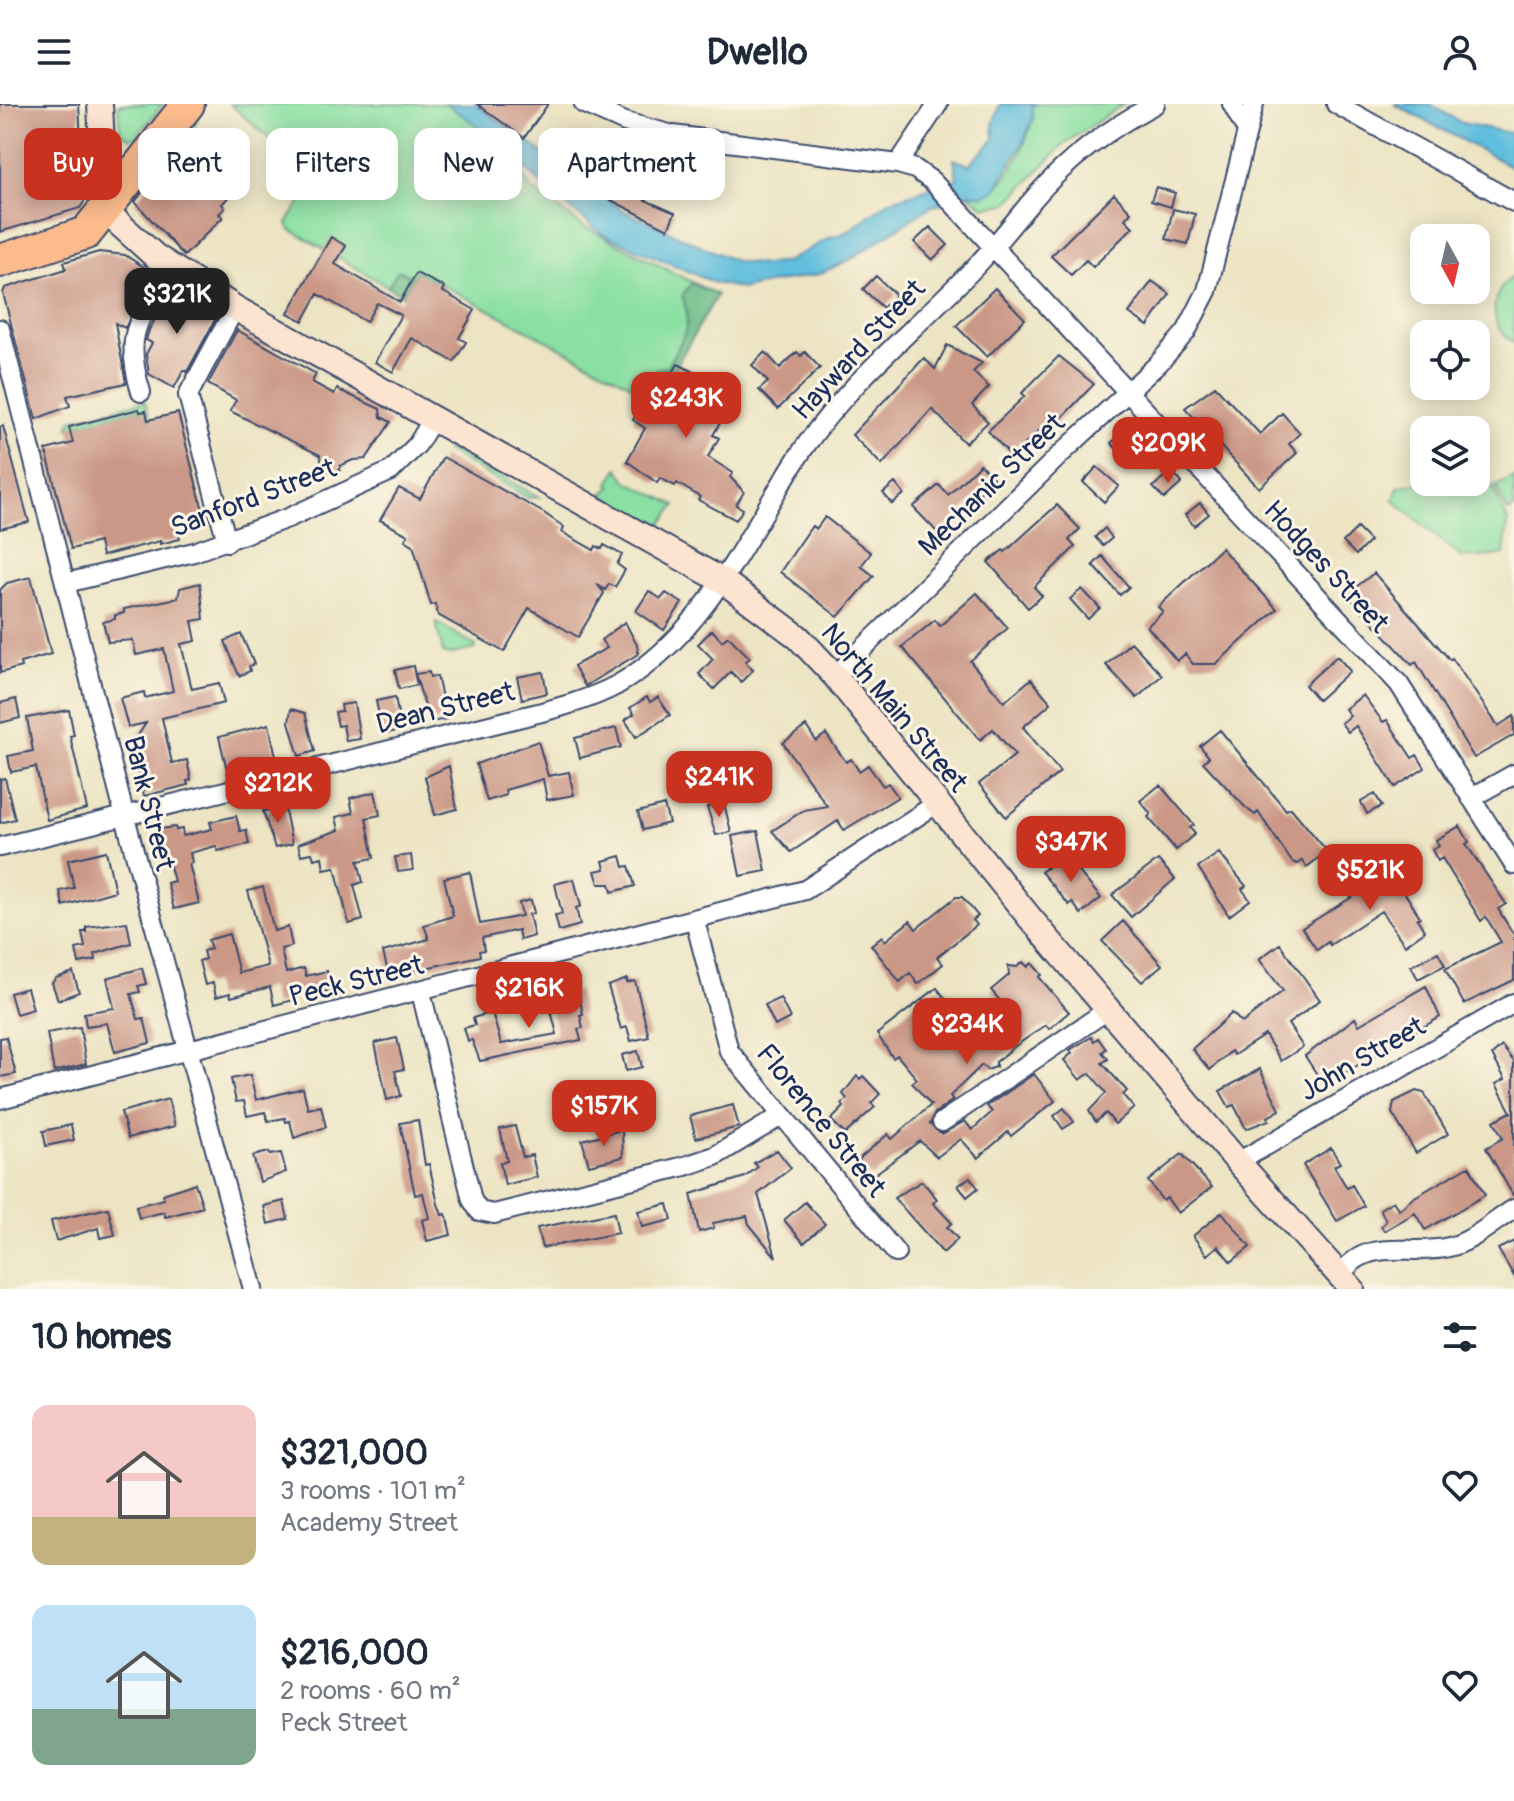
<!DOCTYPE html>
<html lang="en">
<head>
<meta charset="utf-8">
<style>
	:root { --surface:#fff; --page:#f2f2f3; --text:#1f2937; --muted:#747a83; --accent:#c8321e }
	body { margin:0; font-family:Pangolin,sans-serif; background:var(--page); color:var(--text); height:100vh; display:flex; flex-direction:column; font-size:30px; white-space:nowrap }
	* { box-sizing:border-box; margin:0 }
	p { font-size:26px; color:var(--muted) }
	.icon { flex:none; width:44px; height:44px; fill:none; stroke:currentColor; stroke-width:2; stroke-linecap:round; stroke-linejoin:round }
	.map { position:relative; height:1185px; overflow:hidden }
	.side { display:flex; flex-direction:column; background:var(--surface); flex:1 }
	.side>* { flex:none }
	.hud { position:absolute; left:24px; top:24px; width:800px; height:72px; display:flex; gap:16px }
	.needle { width:52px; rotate:172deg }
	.buttons { position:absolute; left:1410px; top:120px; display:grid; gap:16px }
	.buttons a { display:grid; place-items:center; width:80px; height:80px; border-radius:16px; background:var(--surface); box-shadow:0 4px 20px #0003; font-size:40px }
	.price { position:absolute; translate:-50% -68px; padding:0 18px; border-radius:16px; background:var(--accent); color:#fff; font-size:26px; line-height:52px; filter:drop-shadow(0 2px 4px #0008) }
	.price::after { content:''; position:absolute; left:50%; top:48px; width:24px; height:18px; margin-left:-12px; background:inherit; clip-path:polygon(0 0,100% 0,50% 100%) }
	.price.selected { background:#222; color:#fff }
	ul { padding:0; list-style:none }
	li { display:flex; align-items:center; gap:24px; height:200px; padding:0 32px }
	li span { display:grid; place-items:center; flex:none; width:224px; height:160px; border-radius:16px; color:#555 }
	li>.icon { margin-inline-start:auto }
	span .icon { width:96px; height:96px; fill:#fffc; stroke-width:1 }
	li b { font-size:34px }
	h2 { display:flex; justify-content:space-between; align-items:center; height:96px; padding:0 32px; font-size:34px }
	.tag { padding:0 28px; border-radius:16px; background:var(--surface); box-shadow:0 4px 20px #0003; font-size:28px; line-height:72px }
	.tag.selected { background:var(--accent); color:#fff }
	header { display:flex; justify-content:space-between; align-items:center; height:104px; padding:0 32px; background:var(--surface); font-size:36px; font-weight:800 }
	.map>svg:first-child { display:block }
	.green { fill:#8ae0a3; stroke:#528880; stroke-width:2 }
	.forest { fill:#6fbe89; stroke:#457674; stroke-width:2 }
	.water { fill:#5fbedd; stroke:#3d769e; stroke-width:2 }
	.building { fill:#cb9887 }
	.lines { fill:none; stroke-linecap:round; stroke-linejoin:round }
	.street-casing { stroke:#3a4a6d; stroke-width:22 }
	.secondary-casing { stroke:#3a4a6d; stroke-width:28 }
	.highway-casing { stroke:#3a4a6d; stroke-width:36 }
	.street { stroke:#fff; stroke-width:18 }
	.secondary { stroke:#fde4d1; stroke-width:24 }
	.highway { stroke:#fbbb8d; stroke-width:32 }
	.labels { text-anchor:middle; stroke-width:6; stroke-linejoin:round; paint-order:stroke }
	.street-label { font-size:28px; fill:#1b2f5e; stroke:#fcf5e5 }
</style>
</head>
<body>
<header><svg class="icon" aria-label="menu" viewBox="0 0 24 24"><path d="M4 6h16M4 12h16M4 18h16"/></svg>Dwello<svg class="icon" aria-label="person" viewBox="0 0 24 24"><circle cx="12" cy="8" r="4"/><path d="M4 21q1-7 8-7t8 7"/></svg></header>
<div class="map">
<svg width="1514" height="1185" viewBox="0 0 1514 1185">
	<rect width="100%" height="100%" fill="#fcf5e5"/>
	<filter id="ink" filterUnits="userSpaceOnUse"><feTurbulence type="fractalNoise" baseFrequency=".0125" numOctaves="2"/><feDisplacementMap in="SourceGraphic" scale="16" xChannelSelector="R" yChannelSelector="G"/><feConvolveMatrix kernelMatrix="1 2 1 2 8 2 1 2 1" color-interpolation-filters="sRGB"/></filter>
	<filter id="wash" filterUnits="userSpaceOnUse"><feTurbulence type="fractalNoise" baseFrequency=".006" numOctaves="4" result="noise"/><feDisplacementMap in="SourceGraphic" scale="32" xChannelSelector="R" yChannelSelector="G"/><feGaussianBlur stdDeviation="1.8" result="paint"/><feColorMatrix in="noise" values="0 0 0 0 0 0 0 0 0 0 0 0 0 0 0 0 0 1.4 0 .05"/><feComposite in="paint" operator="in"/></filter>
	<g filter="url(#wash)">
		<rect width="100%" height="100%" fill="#ece4c3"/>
		<path class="green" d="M118,0H163L136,33L129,34L120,27Z
			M230,0H447L520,53L516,59L530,84L581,121L717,191L663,284L639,272L633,282L416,167L402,191L290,125L287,119L312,81L308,69Z
			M1038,0H1124L1064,40L1007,100L984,103L968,90H987C1011,77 1034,29 1032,2Z
			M197,15L184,55L202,88L164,55Z
			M1514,172V239C1488,221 1488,189 1514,172Z
			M145,297L150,316L139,305L69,323L71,316Z
			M450,344L539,393L528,394L446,347Z
			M618,364L628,378L676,401L660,422L602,391L612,382L609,379Z
			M1514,373V405L1508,408L1495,382Z
			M1424,377L1491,380L1508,417L1504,451L1462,454L1394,396L1398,383Z
			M436,518L476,542L475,545L448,551L443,549Z"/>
		<path class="forest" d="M398,166L412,173L402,191L388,183Z
			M691,179L717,191L663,284L651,279L656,265L666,263C682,238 694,221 682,192Z"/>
		<path class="water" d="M447,0H475L624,107L735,157L763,161L786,158L829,134L847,128L889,97L957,75L954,55L969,61L994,35L993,20L1000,0H1038L1032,2L1033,15L1022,41L995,86L982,92L970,89L930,103L849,156L819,170L743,185L715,179L602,130L548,86L517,56L519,52Z
			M1394,0H1430L1462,19L1511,29L1514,64Z"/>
		<g id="blocks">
			<path class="building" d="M0,0H79L84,98L80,104L0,128Z
				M477,0H548L524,34Z
				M167,57L204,90L218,74L233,88L222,100L225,104L219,110L223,113L184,152L135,98Z
				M615,78L636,92L675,109L668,125L605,93Z
				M1156,83L1175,89L1171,103L1151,97Z
				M1114,90L1131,108L1125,115L1133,123L1093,163L1086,156L1071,171L1051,152Z
				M1173,105L1195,110L1188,140L1166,135Z
				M930,123L948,141L932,156L914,138Z
				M331,133L346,142L335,160L400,198L416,169L444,183L442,187L475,206L459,234L466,238L454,258L412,234L393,268L375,258L401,211L377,199L366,218L318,190L303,217L288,209Z
				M99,148L125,151L153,169L125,224L115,219L126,279L67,292L70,302L36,315L3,189L5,184L66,165L64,158Z
				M876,172L896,191L883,204L863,185Z
				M1152,177L1170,190L1148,222L1129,209Z
				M173,182L215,209L216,214L187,268L184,266L174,284L149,270L146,250L152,239L146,236L149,226Z
				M995,184L1025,215L987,253L956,222Z
				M237,226L316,270L312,278L334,290L337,285L380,305L381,313L391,318L366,355L353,356L340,362V366L324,368L320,351L230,307L236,296L208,280Z
				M947,241L982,259L973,268L989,283L972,301L988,318L965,339L932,305L882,361L852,331L924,254L935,265Z
				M765,248L780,264L797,248L801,252L805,248L820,264L778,305L759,286L768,278L752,261Z
				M1059,252L1094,280L1051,325L1046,320L1012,353L988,327L1025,292L1022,289Z
				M678,260L729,285L714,316L720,319L713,331L719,334L708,353L733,369L730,373L744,388L736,401L743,405L736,416L698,396L700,393L677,379L675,382L660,374L657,379L627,357L645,324L633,316L652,282L662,287Z
				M1215,282L1260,330L1282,309L1300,329L1289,340L1297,349L1259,384L1185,304Z
				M139,305L140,308L146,307L148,316L178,309L205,414L177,422L180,435L160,440V437L102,452L99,438L71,445L46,346L73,339L69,323Z
				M3,322L29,418L0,425V323Z
				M1125,327L1144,347L1131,360L1111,339Z
				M443,353L544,409L564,423L562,428L594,446L596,442L602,445L604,441L622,451L617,460L625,466L615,483L609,480L605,486L597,480L604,489L578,533L529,504L504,548L438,511L435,500L431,501L413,441L405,436L408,431L380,416L399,384L420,395Z
				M980,360L994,375L939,430L913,403L939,381L948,391Z
				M1097,363L1119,382L1104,398L1083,378Z
				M1171,366L1182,379L1164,395L1153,383Z
				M895,379L904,390L892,400L883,389Z
				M1200,399L1209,410L1194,422L1185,411Z
				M1057,401L1080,425L1069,436L1075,443L1034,483L1042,492L1028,504L988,458L1003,446L1005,448Z
				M825,413L871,449L861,462L874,472L838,513L780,468L812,422L816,425Z
				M1105,424L1112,434L1103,442L1095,433Z
				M1357,424L1370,437L1356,451L1343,438Z
				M1221,444L1277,505L1216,560H1193L1185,550L1177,557L1147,522L1163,508L1158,503Z
				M1102,452L1129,483L1120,491L1093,461Z
				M1374,469L1450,556L1452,554L1498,622L1514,612V631L1474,654L1416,558L1412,561L1347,490Z
				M31,473L51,550L20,559L21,563L0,569V486L7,479Z
				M200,479L204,515L192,517L196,537L181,540L192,585L219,579L224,599L162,614L172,659L187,656L191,676L187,677L188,681L144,692L132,641L146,619L128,623L120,594L144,588L145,594L173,587L164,545L136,551L133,536L108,538L103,518L115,515V511L124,509V505L178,494L180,484Z
				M1082,485L1100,504L1088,515L1070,495Z
				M649,487L661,495L666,489L682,499L664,526L636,507Z
				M977,489L1008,524L970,557L1004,598L1031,575L1051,599L1023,623L1060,668L1006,713L979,680L1015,651L993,625L980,636L902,543L935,516L940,522Z
				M625,518L637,541L638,550L585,582L574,562L607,544L601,536Z
				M712,526L722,537L728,532L750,554L745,558L753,566L741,578L731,568L714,585L699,570L713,555L698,540Z
				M241,530L254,560L249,562L250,567L239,572L225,537Z
				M1131,538L1162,571L1137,594L1106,561Z
				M1337,552L1350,567L1318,596L1305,581Z
				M413,562L417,581L399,585L395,566Z
				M429,568L430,573L437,572L447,615L430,618L415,570Z
				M543,568L547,589L522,595L517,573Z
				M1363,591L1383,618L1387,616L1412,654L1417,651L1425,664L1395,683L1356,622L1348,628L1341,619L1350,612L1345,605Z
				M395,593L401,626L383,630L376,597Z
				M647,593L650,598L658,593L670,611L636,633L625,616L634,610L630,604Z
				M16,595L20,614L0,619V599Z
				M354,599L360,635L346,637L343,621L338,622L335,608L342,607L341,601Z
				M291,605L305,609L315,647L299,652L289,618Z
				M69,606L74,631L70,632L87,705L47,716L36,663L11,668L8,652L33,647L27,614Z
				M269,620L277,657L228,670L219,633Z
				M806,622L816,637L826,630L846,658L851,655L859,667L868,661L883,682L888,679L898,693L844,726L838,717L791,748L772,727L804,706L827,702L783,639Z
				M616,624L621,643L580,654L575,634Z
				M1220,626L1286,706L1291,704L1327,747L1307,763L1302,756L1298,760L1292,758L1258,708L1255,711L1246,704L1203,658L1209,653L1200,642Z
				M538,637L548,672L569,668L574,691L547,696L543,675L505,686L506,691L487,697L476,660Z
				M449,662L457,705L435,711L425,673Z
				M5,674L15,715L0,719V675Z
				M1160,681L1194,721L1190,724L1195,730L1176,746L1148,713L1151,710L1140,697Z
				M375,688L380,711L366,714L374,754L358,757L363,778L354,781L363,816L349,820L335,763L324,765L322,753L314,755L312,749L301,751L298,740L339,726L336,713L353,709L350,694Z
				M1375,690L1382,702L1367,710L1361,698Z
				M283,697L292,740L275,744L263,707L270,706L268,700Z
				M724,699L731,728L716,731L707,703Z
				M664,701L669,719L643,726L638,708Z
				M236,712L240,727L246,726L249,740L218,747L216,742L190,749L192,759L189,760L199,799L174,805L167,779L174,777L167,752L158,754L154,732L161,730L160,725L175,723L176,726L182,725L183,732L212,725L210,718Z
				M1460,722L1469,738L1466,740L1506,800L1498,805L1514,831V876L1464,900L1445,865L1501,838L1486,813L1481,817L1442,754L1438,757L1432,746L1439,742L1436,736Z
				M758,727L766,767L740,772L732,732Z
				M106,747L115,787L63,802L60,787L74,784L68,756Z
				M1219,749L1246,782L1242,785L1250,796L1229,812L1198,763Z
				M1064,750L1101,794L1081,810L1072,798L1069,801L1041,768Z
				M411,751L413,766L398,768L395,753Z
				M621,752L624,763L629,762L635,782L612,788L610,780H599L595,767L605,765L603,757Z
				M1158,756L1175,775L1131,813L1112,791Z
				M1409,758L1416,769L1399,780L1420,813L1417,815L1425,827L1405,841L1381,807L1330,841L1328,838L1317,846L1302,824Z
				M470,768L480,820L522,812L519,799L531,796L534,809L529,810L534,832L520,836L518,826L482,834L484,846L479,847L480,852L389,872L383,848L429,835L424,821L453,812L444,774Z
				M574,775L581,802L576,804L580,821L559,827L555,811L562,810L555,780Z
				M263,783L274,827L288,823L292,842L281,845L286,869L304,864L306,872L327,867L332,886L316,890L314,883L291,888L293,896L274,901L270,883L231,893L230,889L216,893L213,879L205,881L199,857L205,855L203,847L211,845L208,836L229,830L239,869L268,862L248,787Z
				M956,793H962L978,812L973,816L977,821L937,853L943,860L918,880L910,869L900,878L871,841L882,832L885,837L910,817L916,825Z
				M1123,817L1162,861L1142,878L1102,837Z
				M127,818L131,839L95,850L96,856L79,859L76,845L85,843L82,828H86V823Z
				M1280,840L1320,896L1288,920L1303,943L1281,957L1265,931L1234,951L1231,947L1210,966L1192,945L1232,909L1242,919L1283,887L1259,855Z
				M1438,848L1445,861L1418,875L1411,862Z
				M1023,858L1028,863L1032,859L1042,871L1039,873L1069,908L1049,925L1046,921L1014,943L996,958V963L987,966L982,961L950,992L953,996L935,1009L930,1020L942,1030L965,1017L972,1026L992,1008L987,1002L1034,970L1055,997L1011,1032L1008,1028L978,1054L961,1035L937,1053L920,1037L871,1073L859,1058L861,1053L888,1030L892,1035L931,1001L912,979L917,975L897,951L893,954L877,930L937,884L949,899L944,903L971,936L983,927L987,932L1013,912L991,886L1009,871L1008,862L1017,863Z
				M142,864L146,880L138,882L140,888L131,890L138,915L144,914L150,939L115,948L107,919L86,922L84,909L114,904L107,874Z
				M73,868L79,888L58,896L52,879L56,874Z
				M627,875V879L635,877L649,933L631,937L627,923L621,925L608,882Z
				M1426,882L1440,913L1324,981L1305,952L1355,914L1359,921Z
				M27,884L33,905L16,910L10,889Z
				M578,887L583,910L580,911L583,924L578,925L581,936L480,957L472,936L468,937L464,924L475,921L473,914L492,908L501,940L557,930L548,895Z
				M780,894L790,914L775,922L765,901Z
				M80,923L86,960L54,968L47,929Z
				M6,933L16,970L0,973V934Z
				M1091,933L1094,937L1098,934L1106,945L1102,948L1108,955L1102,959L1127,987L1123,991L1134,1004L1115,1020L1106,1009L1096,1018L1089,1007L1106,989L1090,969L1080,976L1064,956L1072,949L1070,946Z
				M397,934L404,965L395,967L401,992L387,996L375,939Z
				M1502,942L1514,958V1093L1486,1044L1503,1034L1494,1017L1511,1008L1496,980L1505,975L1492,951Z
				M638,947L642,963L626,967L622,951Z
				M1260,965L1280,1006L1268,1013L1269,1016L1246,1025L1234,1001L1229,1003L1220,987Z
				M250,971L256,996L303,984L308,1005L321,1002L326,1023L294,1034L290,1017L286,1018L285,1014L268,1017L265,1008L247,1012L244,997L236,998L231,975Z
				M857,972L860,975L863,972L880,990L871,999L875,1003L845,1030L831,1016L844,1003L842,1000L847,995L843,990Z
				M1416,987L1424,989L1448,1030L1416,1049L1392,1009L1394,998Z
				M168,995L175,1022L128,1034L121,1008Z
				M733,1001L739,1023L696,1034L690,1012Z
				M1064,1004L1074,1018L1063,1025L1054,1012Z
				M418,1016L425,1061L429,1060L438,1100L442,1111L446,1110L451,1131L427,1137L422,1116L429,1114L423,1089L415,1091L400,1019Z
				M71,1021L74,1036L46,1042L43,1027Z
				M515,1022L523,1053L532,1051L537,1073L505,1081L500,1059L507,1057L500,1025Z
				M622,1026L623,1053L589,1061L582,1036Z
				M1331,1044L1340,1059L1334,1062L1347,1084L1352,1081L1364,1102L1337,1117L1303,1061Z
				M777,1046L791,1064L758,1090L776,1153L749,1120L747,1112L713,1119L714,1124L699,1128L691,1090L745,1073L758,1063L754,1059Z
				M269,1048L270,1051L281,1049L286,1068L260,1078L253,1052Z
				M1182,1050L1212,1083L1178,1109L1167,1094L1163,1097L1148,1077Z
				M1469,1062L1485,1091L1425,1126L1415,1109L1384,1127L1381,1122L1386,1117L1380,1105L1393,1097L1399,1106L1413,1094Z
				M970,1073L978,1084L967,1093L958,1082Z
				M922,1077L937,1095L933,1099L952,1119L947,1123L958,1135L943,1149L894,1094Z
				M195,1079L203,1103L165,1113L164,1108L139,1114L136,1102L164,1095L163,1090Z
				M284,1097L288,1115L268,1120L264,1102Z
				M805,1098L825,1120L804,1139L784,1116Z
				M668,1100L672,1116L642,1123L638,1107Z
				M108,1104L115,1131L100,1134L98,1124L56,1137L51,1117Z
				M1222,1108L1250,1143L1231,1158L1218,1142L1207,1151L1193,1132Z
				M614,1109L618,1129L542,1144L537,1124Z
				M1514,1137V1172L1498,1145Z"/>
		</g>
	</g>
	<g filter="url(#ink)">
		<use href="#blocks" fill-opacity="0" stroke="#3a4a6d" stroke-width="2"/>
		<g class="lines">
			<defs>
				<path id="street" d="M584,0L625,18L673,31L898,60L915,65L932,77L1399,580L1514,761
					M1232,0L1247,27
					M1336,0L1514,98
					M898,60L938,0
					M0,225L125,713L253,1185
					M141,288C122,226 141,215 170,163
					M227,438L188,291L235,204
					M66,479L194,448L288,414L391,367L417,341L433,315
					M835,572L1063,348L1158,260L1186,228L1207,187L1254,0
					M1471,694L1514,670
					M0,743L514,615C549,606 585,598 617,581C710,528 749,424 806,341C854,273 920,221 977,161C998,139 1016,115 1036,92C1069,54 1110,24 1155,0
					M695,817L729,947L896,1149
					M421,888L472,1096L479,1107L494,1110L685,1062L715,1052L781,1012
					M0,995L805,786L936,700
					M942,1018L1109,905
					M1238,1058L1514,899
					M1340,1171C1369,1131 1408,1153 1449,1143C1472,1138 1494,1117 1514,1105"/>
				<path id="secondary" d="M100,0L105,107L155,152L235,204L723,477L798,533L835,572L1030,814L1238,1058L1352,1185"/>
				<path id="highway" d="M0,157L86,129L188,0"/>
			</defs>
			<use href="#street" class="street-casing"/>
			<use href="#secondary" class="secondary-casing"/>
			<use href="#highway" class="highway-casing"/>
			<use href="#street" class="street"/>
			<use href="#secondary" class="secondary"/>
			<use href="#highway" class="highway"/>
		</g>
	</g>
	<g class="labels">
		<g class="street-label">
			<text transform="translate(858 245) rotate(-47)" y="10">Hayward Street</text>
			<text transform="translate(991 380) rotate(-44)" y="10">Mechanic Street</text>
			<text transform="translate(253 393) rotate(-21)" y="10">Sanford Street</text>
			<text transform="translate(1327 462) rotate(47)" y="10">Hodges Street</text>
			<text transform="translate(445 603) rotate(-14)" y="10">Dean Street</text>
			<text transform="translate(895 603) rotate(50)" y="10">North Main Street</text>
			<text transform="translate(150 699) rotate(76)" y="10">Bank Street</text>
			<text transform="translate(356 876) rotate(-14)" y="10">Peck Street</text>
			<text transform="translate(1362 954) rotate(-30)" y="10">John Street</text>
			<text transform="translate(822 1016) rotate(51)" y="10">Florence Street</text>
		</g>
	</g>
</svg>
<div class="buttons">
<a><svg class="needle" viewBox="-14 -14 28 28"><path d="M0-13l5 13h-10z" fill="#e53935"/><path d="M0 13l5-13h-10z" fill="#747a83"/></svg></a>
<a><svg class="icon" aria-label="locate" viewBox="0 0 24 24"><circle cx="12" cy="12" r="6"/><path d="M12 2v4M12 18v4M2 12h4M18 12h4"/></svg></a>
<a><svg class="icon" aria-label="layers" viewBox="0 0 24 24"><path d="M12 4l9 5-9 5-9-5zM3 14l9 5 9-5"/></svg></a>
</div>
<b class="price selected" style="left:177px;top:232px">$321K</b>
<b class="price" style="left:686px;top:336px">$243K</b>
<b class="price" style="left:1168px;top:381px">$209K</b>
<b class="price" style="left:719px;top:715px">$241K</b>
<b class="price" style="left:278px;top:721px">$212K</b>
<b class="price" style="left:1071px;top:780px">$347K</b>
<b class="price" style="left:1370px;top:808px">$521K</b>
<b class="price" style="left:529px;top:926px">$216K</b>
<b class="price" style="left:967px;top:962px">$234K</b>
<b class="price" style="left:604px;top:1044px">$157K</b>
<div class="hud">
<a class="tag selected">Buy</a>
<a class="tag">Rent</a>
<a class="tag">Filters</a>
<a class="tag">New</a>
<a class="tag">Apartment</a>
</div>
</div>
<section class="side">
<h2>10 homes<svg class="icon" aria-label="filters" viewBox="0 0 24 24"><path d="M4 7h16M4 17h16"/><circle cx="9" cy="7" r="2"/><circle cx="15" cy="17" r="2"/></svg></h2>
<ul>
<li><span style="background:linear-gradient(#f6c9c9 70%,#c2b280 0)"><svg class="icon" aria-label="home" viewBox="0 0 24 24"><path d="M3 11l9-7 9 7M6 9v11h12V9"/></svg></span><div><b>$321,000</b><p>3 rooms · 101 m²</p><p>Academy Street</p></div><svg class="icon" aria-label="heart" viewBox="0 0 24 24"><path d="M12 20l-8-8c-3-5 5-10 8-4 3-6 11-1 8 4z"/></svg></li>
<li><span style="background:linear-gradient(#bfe0f5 65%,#7fa58c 0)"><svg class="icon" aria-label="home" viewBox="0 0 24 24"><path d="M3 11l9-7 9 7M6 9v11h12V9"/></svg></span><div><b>$216,000</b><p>2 rooms · 60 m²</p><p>Peck Street</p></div><svg class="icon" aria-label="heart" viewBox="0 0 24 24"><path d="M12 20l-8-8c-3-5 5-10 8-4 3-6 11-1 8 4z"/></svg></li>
</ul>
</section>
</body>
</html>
